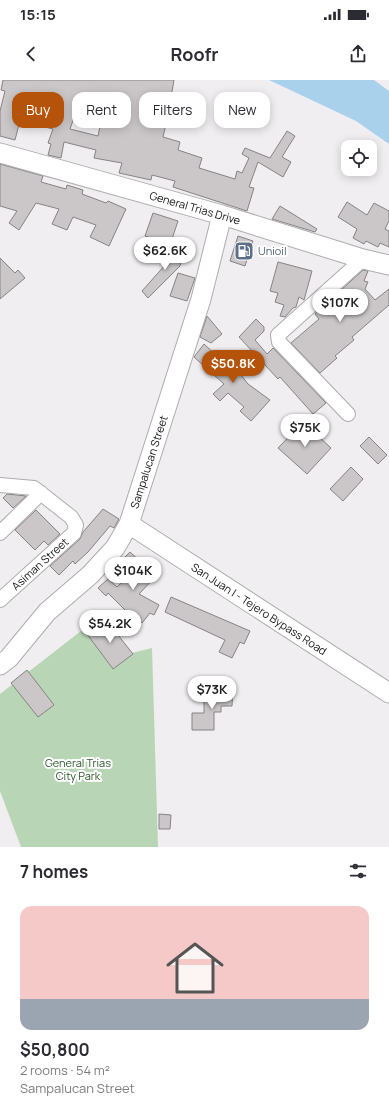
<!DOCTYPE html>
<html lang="en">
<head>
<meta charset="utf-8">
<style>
	:root { --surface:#fff; --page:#f7f7f7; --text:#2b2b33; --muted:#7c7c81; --accent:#b45309 }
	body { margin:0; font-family:Manrope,sans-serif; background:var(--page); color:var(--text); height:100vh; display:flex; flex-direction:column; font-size:15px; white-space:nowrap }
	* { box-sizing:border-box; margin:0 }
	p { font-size:13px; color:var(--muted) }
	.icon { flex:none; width:22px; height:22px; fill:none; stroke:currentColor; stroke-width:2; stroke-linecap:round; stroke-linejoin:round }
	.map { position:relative; height:767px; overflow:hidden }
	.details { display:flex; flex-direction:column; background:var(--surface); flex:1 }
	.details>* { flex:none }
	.banner { position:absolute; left:12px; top:12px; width:365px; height:36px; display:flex; gap:8px }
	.tools { position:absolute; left:341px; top:60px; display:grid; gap:8px }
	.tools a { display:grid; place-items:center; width:36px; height:36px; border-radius:8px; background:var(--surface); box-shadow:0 2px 10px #0003; font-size:20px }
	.price { position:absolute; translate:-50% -34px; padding:0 9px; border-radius:14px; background:#fff; color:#222; font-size:13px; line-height:26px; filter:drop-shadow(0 1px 2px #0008) }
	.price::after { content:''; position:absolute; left:50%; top:24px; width:12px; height:9px; margin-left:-6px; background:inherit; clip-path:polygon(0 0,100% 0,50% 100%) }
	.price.selected { background:var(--accent); color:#fff }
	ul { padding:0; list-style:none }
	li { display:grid; align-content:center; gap:8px; height:212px; padding:0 20px }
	li span { display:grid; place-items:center; height:124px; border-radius:12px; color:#555 }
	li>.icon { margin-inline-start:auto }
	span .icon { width:72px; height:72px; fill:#fffc; stroke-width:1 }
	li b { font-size:17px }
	h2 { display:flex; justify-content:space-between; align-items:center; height:48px; padding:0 20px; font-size:17px }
	.pill { padding:0 14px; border-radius:12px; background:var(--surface); box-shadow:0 2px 10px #0003; font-size:14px; line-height:36px }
	.pill.selected { background:var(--accent); color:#fff }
	.status { display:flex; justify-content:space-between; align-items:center; height:28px; padding:0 20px; background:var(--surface); direction:ltr }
	.status svg { height:11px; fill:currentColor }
	header { display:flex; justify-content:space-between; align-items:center; height:52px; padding:0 20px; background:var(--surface); font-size:18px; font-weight:700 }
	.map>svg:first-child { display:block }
	.green { fill:#b8d5b5 }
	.water { fill:#aad1ec }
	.building { fill:#cbc7c8; stroke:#868384; fill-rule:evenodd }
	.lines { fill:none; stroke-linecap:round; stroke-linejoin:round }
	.street-casing { stroke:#aeacae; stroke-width:16 }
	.secondary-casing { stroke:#aeacae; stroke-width:21 }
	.street { stroke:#fff; stroke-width:14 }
	.secondary { stroke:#fff; stroke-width:19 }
	.labels { text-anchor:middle; stroke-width:4; stroke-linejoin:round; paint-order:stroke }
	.street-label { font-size:11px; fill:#161516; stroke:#fff }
	.service-label { font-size:11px; fill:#4e5e75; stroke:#fff; text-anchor:start }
	.park-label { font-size:11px; fill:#2e582b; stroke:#fff }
</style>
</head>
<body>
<div class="status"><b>15:15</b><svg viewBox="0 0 49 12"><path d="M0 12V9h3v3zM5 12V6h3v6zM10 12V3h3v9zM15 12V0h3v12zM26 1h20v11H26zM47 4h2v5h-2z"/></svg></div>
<header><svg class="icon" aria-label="back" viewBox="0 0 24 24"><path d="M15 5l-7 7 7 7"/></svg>Roofr<svg class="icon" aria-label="share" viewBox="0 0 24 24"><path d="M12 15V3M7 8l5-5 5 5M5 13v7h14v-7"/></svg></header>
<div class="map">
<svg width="389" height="767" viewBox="0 0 389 767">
	<rect width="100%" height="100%" fill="#f1eef1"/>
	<path class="green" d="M81,551L120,576L152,568L158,767H21L0,711V614Z"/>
	<path class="water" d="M269,0H374L389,11V64L356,41Z"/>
	<path class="building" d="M3,0H174L171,17L172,18L163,57L180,62L178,70L202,78L199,88L235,99L237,91L242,93L249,78L242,74L245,68L270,78L287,51L295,56L282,77L291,82L283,97L258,82L249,107L254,108L247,131L173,107L175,101L152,95L151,100L119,93L122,83L94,78L96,70L64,62L61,78L48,75L51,64L48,63L53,49L45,47L53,24L26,17L15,60L0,56V31L5,11L1,10ZM77,29L102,37L98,56L70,49Z
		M0,84L43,96L41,102L66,109L67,105L83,110L82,114L106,123L108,121L126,129L109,166L90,157L96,145L73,137L67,150L52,144L59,129L36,123L19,150L9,143L17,131L0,126Z
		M347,122L367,135L374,123L389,131V141L385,149L389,151V167L380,163L378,167L366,161L364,164L353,158L357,149L338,137Z
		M280,126L317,149L315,152L272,139Z
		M153,133L178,141L170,165L145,156Z
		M238,156L253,161L245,186L230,181Z
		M171,167L184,171L180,186L148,218L142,211L166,184Z
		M0,178L15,193L18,190L25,198L0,219Z
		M278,182L312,191L304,220L299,217L296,227L293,228L285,237L280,236L284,225L275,222L278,213L270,211Z
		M363,190L368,191L364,201L368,202L365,209L375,220L389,209V225L352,257L354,260L335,276L337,278L320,293L291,263L319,239L315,234Z
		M178,193L195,198L187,221L170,216Z
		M207,236L222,254L211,263L200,257Z
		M256,239L264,247V251L255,260L267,274L273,268L326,323L313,334L280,297L278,299L239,257Z
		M204,264L229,287L230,286L236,293L238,291L248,304L270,320L251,341L240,331L244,327L228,313L220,321L213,314L224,304L194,277Z
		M303,342L331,368L307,394L278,368Z
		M369,357L387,375L378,384L360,366Z
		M351,387L363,399L343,421L330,409Z
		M7,414L26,416L13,428L3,418Z
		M103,429L119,439L114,448L110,446L88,472L75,484L73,481L59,495L50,486L80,459L83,452Z
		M36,430L60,454L48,465L44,461L35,470L15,450Z
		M130,472L156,496L139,514L159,525L154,535L150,533L142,543L140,541L136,546L128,538L130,535L108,513L106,516L98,508L108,499L117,507L134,491L123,479Z
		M171,517L250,551L244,564L240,562L232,578L219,572L225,560L165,532Z
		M106,540L133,574L113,589L87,554Z
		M27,590L54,625L38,637L11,603Z
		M223,604L233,607L232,626H221V632H214V650H192V633H204V619H219Z
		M159,734L171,735L170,749H159Z"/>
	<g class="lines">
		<defs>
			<path id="street" d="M348,334L279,262L278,255L363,179
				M0,405L34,408L71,437L76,445L74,453L0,520
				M0,453L41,413"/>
			<path id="secondary" d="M0,73L222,135L363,179L389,185
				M129,444L389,613
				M0,585L9,578L47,532L90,495L115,468L129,444L201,219L222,135"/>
		</defs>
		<use href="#street" class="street-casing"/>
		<use href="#secondary" class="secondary-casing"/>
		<use href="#street" class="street"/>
		<use href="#secondary" class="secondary"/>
	</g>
	<defs>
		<symbol id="fuel-square" viewBox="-11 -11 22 22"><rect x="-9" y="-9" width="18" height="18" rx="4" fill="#5c6f8a" stroke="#fff"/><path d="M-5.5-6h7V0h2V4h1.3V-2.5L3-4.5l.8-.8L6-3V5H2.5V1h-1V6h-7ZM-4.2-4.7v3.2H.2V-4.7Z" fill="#fff"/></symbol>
	</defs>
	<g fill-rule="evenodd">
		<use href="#fuel-square" x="233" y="160" width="22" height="22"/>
	</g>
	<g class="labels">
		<g class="street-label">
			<text transform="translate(195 128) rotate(16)" y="4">General Trias Drive</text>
			<text transform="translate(149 382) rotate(-72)" y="4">Sampalucan Street</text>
			<text transform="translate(40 484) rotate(-42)" y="4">Asiman Street</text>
			<text transform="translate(259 529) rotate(33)" y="4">San Juan I - Tejero Bypass Road</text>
		</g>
		<g class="service-label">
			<text x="258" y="175">Unioil</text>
		</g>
		<g class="park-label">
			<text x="78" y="687">General Trias<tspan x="78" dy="13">City Park</tspan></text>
		</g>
	</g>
</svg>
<div class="tools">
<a><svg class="icon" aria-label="locate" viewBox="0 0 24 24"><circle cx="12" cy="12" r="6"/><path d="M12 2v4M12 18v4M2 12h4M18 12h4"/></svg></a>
</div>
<b class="price" style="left:165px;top:191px">$62.6K</b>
<b class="price" style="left:340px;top:243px">$107K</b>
<b class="price selected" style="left:233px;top:304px">$50.8K</b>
<b class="price" style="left:305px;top:368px">$75K</b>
<b class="price" style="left:133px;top:511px">$104K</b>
<b class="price" style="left:110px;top:564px">$54.2K</b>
<b class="price" style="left:212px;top:630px">$73K</b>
<div class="banner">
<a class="pill selected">Buy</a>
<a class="pill">Rent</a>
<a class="pill">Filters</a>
<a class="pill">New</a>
</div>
</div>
<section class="details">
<h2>7 homes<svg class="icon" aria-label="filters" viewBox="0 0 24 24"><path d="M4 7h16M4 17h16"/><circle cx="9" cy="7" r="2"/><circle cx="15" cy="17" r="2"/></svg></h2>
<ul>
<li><span style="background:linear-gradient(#f6c9c9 75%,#9aa5b1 0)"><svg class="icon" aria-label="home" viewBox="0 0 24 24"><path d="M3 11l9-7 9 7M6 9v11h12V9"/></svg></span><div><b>$50,800</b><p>2 rooms · 54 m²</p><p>Sampalucan Street</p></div></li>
</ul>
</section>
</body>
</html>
